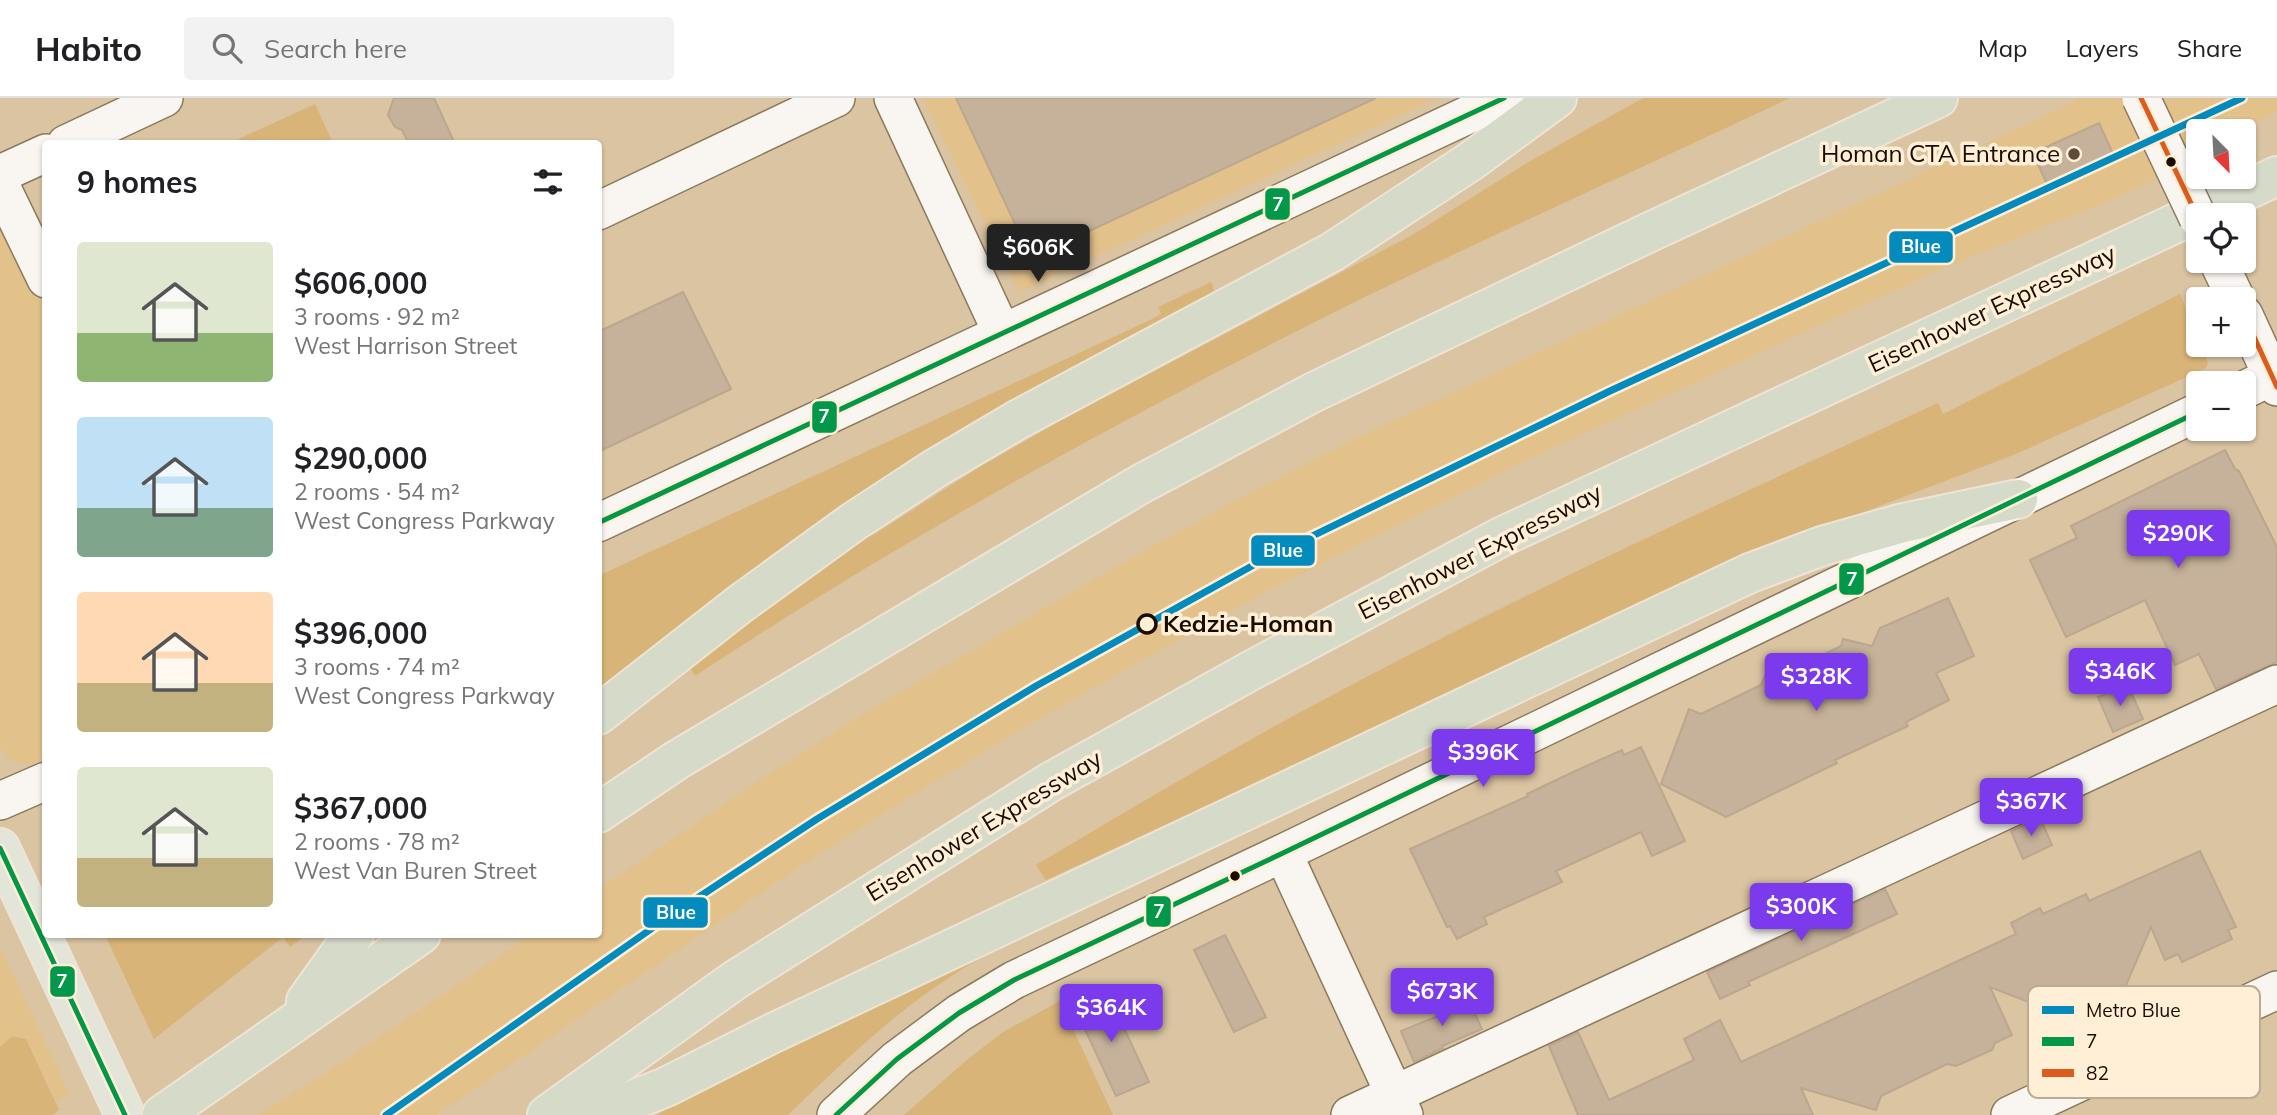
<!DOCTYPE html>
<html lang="en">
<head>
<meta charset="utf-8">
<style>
	:root { --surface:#fff; --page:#f2f2f2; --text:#202124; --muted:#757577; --line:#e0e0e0; --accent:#7c3aed }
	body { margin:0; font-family:Mulish,sans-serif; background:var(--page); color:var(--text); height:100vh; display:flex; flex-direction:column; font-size:26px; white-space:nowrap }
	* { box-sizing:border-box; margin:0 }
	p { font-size:23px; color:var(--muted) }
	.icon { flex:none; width:38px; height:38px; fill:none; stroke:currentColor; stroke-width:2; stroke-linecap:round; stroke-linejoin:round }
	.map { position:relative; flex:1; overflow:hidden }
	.side { position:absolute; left:42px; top:42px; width:560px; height:798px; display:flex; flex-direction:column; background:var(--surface); border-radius:7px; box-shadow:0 2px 5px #0004 }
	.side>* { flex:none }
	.needle { width:46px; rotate:156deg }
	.tools { position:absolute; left:2186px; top:21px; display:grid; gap:14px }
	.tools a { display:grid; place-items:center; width:70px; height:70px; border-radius:7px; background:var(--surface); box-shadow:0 2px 5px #0004; font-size:35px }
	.price { position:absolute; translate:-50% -60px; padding:0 16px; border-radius:7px; background:var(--accent); color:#fff; font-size:23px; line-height:46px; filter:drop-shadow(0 2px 4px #0008) }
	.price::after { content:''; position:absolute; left:50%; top:42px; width:21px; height:16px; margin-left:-10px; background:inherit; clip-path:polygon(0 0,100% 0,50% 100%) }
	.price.current { background:#222; color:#fff }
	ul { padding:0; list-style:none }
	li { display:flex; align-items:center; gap:21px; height:175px; padding:0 35px }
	li span { display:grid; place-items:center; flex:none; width:196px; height:140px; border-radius:7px; color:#555 }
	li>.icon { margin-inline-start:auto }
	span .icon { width:84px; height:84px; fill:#fffc; stroke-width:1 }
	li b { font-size:30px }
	h2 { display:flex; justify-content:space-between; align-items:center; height:84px; padding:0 35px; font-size:30px }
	header { display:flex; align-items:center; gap:42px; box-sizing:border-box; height:98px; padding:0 35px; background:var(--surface); border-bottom:2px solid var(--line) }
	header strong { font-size:33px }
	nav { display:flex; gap:38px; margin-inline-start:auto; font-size:24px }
	.search { width:490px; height:63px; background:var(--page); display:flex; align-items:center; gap:18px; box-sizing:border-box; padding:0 24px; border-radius:7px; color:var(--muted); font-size:26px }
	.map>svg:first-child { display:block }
	.built { fill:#e3c18b }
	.green { fill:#d9b478 }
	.building { fill:#c6b19a; stroke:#bba68e; stroke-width:2 }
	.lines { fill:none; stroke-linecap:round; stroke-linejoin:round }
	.minor-casing { stroke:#8b7a5c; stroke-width:40 }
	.major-casing { stroke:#eee4d5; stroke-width:42 }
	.highway-casing { stroke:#eee4d5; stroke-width:42 }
	.minor { stroke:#f9f6f1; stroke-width:37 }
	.major { stroke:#e3e5d8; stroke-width:38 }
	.highway { stroke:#d5dac9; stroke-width:38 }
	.minor-bridge-casing { stroke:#8b7a5c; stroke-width:40; stroke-linecap:butt }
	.minor-bridge { stroke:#f9f6f1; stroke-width:37 }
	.bus-1-casing { stroke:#ffefd6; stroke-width:10 }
	.bus-2-casing { stroke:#ffefd6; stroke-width:10 }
	.bus-1 { stroke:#039749; stroke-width:5 }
	.bus-2 { stroke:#dc5c1f; stroke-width:5 }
	.metro-1-casing { stroke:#ffefd6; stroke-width:12 }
	.metro-1 { stroke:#048bbd; stroke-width:7 }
	.poi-dot { fill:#5d4c39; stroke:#ffefd6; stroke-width:2.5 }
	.bus-dot { fill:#1a0c00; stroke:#ffefd6; stroke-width:2.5 }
	.stop-dot { fill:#ffefd6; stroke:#1a0c00; stroke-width:3.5 }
	.labels { text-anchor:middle; stroke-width:7; stroke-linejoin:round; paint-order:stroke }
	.poi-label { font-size:24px; fill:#1a0c00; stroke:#ffefd6; text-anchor:end }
	.street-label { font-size:24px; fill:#1a0c00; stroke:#ffefd6 }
	.stop-label { font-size:24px; font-weight:bold; fill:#1a0c00; stroke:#ffefd6; text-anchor:start }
	.key { fill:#ffefd6; stroke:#baab96; stroke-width:2 }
	.key-label { font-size:19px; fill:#1a0c00 }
	.line-badge { stroke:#ffefd6; stroke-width:2.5 }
	.badge-label { font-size:19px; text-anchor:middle; font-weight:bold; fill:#fff }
</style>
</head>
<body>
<header>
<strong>Habito</strong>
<div class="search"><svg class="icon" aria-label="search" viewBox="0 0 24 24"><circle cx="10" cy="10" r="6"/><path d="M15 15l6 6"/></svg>Search here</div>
<nav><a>Map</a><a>Layers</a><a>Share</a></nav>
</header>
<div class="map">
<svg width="2277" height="1017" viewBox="0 0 2277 1017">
	<rect width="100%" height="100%" fill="#dac4a2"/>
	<path class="built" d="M923,0H1437L1019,194Z
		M2077,0H2277V14L2238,33H2198V61L2127,95L1935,174L1525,363L1273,490L1157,554L1030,626L903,703L792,774L437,1017H257L321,978L531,837L598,836L599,791L758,683L869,612L1117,468L1236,402L1354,341L2076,3Z
		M0,112L45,182V661L32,666L17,665L8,659L0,649Z
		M0,849L69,995L56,1004L26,941L12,938L0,949Z"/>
	<path class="green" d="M1643,0H1790C1650,66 1507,130 1367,198C1137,312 910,436 695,578L689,567L849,447L875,436L978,370L1058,324L1414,136L1525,66Z
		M315,6L333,45H230Z
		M1211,184L1214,193C1136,235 1057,275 982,321C846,402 719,493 599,595L598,478L1150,222L1161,216L1158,209Z
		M2180,196L2198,238V247H2202L2208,265L2206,270L2200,273L2016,356L1740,461L1046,782L1036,767C1127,713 1217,659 1310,609C1515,498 1727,402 1938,305L1943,316Z
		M105,837H306L290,849L283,839L154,941Z
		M1010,841L1011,844C919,890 861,947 788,1017H657L698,992Z
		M1060,903L1113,1017H904L969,960L1003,934Z
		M12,938L26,941L59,1012L52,1017H0V949Z"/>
	<path class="building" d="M394,0H434L455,46H409L402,32L395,29L388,17Z
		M956,0H1376L1031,160Z
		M2099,25L2114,58L2058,84H2046L2033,55Z
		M683,194L731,291L598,354V234Z
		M2225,352L2235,371L2239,373L2277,449V564L2216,591L2199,556L2175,567L2145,502L2066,539L2030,462L2077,440L2071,428Z
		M1948,500L1974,558L1936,575L1949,602L1906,624L1908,628L1835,662L1837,665L1726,719L1661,686L1689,611L1701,616L1761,587L1766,576L1775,580L1841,548L1843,541L1872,548L1880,530Z
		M2127,585L2143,621L2113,634L2098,599Z
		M1641,649L1685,743L1652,758L1641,734L1556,773L1562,784L1484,819L1487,826L1457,841L1450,828L1447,829L1410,751L1528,698L1527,696L1571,675L1622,652L1624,657Z
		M2040,720L2052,747L2023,761L2011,733Z
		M2200,753L2236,829L2228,832L2232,841L2182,864L2178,856L2165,862L2151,829L2124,892L2112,898L2103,894L2074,907L2071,920L1990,889L2012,937L1995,945L1992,952L1956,968L1947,966L1881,998L1876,1012L1801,990L1813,1017H1578L1549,948L1578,934L1609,1002L1694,962L1684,941L1720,922L1741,964L2016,836L2011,825L2040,810L2043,816L2086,796L2089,803Z
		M1885,791L1897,816L1748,884L1750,887L1720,901L1707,874Z
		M1225,837L1266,919L1234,934L1194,852Z
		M1107,893L1149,984L1116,998L1074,908Z
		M1465,894L1482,931L1442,948L1443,950L1414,964L1401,933L1438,918L1434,909Z"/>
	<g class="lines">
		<defs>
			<path id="minor" d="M893,0L1002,235
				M66,46L164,0
				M0,76L46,55
				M0,86L46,181
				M598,113L836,0
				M2218,163L2236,201
				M2244,217L2277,289
				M2244,292L2277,276
				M598,425L1504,0
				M0,703L46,683
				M1283,755L1404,1017
				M836,1017L897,961L959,915L1014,882L1283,755L2198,314
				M1350,1017L2277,586
				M2010,1017L2277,892"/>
			<path id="major" d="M0,750L125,1017"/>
			<path id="highway" d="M598,617L740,506L853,424L934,371L1017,322L1332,154L1471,63L1557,0
				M598,715L677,662L1139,387L1314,294L1652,133L1938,0
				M306,903L354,836
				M162,1017L421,836
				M547,1017L735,882L1052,683L1252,572L1501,439L2277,78
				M596,1017L666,989L773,935L1750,475L1822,448L1903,425L2018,401"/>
		</defs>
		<use href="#minor" class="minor-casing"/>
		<use href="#major" class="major-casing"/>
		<use href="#highway" class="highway-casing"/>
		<use href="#minor" class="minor"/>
		<use href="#major" class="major"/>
		<use href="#highway" class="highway"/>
		<defs>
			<path id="minor-bridge" d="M2141,0L2198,120"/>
		</defs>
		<use href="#minor-bridge" class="minor-bridge-casing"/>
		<use href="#minor-bridge" class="minor-bridge"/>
		<defs>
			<path id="bus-1" d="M598,425L1504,0
				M0,750L125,1017
				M836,1017L897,961L959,915L1014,882L1283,755L2198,314"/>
			<path id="bus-2" d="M2141,0L2198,120
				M2244,217L2277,289"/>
		</defs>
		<use href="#bus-1" class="bus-1-casing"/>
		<use href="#bus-2" class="bus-2-casing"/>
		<use href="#bus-1" class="bus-1"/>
		<use href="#bus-2" class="bus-2"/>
		<defs>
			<path id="metro-1" d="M386,1017L661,824L817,721L1036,588L1259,464L1610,293L2242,0"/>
		</defs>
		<use href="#metro-1" class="metro-1-casing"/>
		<use href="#metro-1" class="metro-1"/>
	</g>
	<circle class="poi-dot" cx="2074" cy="56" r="7"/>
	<g class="bus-dot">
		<circle cx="2171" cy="64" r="6"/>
		<circle cx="1235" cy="778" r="6"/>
	</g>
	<circle class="stop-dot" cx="1147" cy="526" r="9"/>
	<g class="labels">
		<g class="poi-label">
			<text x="2060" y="64">Homan CTA Entrance</text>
		</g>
		<g class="street-label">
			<text transform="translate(1992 211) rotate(-25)" y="8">Eisenhower Expressway</text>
			<text transform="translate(1480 454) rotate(-27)" y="8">Eisenhower Expressway</text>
			<text transform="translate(984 728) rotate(-31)" y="8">Eisenhower Expressway</text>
		</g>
		<g class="stop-label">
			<text x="1163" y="534">Kedzie-Homan</text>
		</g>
	</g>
	<rect x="2028" y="888" width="232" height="112" rx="10" class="key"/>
	<rect x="2042" y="908" width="32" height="8" fill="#048bbd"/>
	<rect x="2042" y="939" width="32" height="9" fill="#039749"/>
	<rect x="2042" y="971" width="32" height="8" fill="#dc5c1f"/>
	<g class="key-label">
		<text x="2086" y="919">Metro Blue</text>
		<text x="2086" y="950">7</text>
		<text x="2086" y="982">82</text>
	</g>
	<g class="line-badge">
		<rect x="1264" y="89" width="27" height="34" rx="7" fill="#039749"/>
		<rect x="1888" y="132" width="66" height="34" rx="7" fill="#048bbd"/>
		<rect x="811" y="302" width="27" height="34" rx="7" fill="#039749"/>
		<rect x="1250" y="436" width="66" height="33" rx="7" fill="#048bbd"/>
		<rect x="1838" y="464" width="27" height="34" rx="7" fill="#039749"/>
		<rect x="1145" y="797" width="27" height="33" rx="7" fill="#039749"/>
		<rect x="642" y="798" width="67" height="33" rx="7" fill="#048bbd"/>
		<rect x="49" y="867" width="27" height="33" rx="7" fill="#039749"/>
	</g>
	<g class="badge-label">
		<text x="1278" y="113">7</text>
		<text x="1921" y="155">Blue</text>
		<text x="824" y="325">7</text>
		<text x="1283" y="459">Blue</text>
		<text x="1852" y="488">7</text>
		<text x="1159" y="820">7</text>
		<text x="676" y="821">Blue</text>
		<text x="62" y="890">7</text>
	</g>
</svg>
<div class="tools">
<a><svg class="needle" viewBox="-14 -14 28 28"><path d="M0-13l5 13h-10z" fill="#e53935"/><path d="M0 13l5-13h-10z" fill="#757577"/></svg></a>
<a><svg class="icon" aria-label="locate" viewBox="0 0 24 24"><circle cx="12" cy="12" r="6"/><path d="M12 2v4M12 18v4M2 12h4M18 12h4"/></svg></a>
<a>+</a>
<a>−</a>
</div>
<b class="price current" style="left:1038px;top:186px">$606K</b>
<b class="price" style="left:2178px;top:472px">$290K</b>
<b class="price" style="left:2120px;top:610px">$346K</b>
<b class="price" style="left:1816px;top:615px">$328K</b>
<b class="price" style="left:1483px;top:691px">$396K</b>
<b class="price" style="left:2031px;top:740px">$367K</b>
<b class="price" style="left:1801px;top:845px">$300K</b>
<b class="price" style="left:1442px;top:930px">$673K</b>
<b class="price" style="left:1111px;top:946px">$364K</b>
<section class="side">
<h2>9 homes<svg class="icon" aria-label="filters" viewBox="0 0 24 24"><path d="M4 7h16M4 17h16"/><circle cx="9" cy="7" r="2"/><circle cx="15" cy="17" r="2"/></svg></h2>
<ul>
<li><span style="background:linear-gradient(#dfe7d0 65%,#8fb573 0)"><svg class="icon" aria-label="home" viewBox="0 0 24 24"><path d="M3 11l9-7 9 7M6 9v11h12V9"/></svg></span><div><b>$606,000</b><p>3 rooms · 92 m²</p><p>West Harrison Street</p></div></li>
<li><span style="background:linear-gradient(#bfe0f5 65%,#7fa58c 0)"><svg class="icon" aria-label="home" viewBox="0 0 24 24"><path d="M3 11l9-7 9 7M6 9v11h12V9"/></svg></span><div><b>$290,000</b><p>2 rooms · 54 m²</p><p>West Congress Parkway</p></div></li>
<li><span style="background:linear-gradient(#ffd9b3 65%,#c2b280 0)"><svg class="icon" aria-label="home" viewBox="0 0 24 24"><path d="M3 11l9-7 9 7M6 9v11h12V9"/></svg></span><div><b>$396,000</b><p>3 rooms · 74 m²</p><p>West Congress Parkway</p></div></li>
<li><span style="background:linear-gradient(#dfe7d0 65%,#c2b280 0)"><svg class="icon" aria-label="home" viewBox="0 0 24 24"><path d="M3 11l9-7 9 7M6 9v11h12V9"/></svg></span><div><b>$367,000</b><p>2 rooms · 78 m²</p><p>West Van Buren Street</p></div></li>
</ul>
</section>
</div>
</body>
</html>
